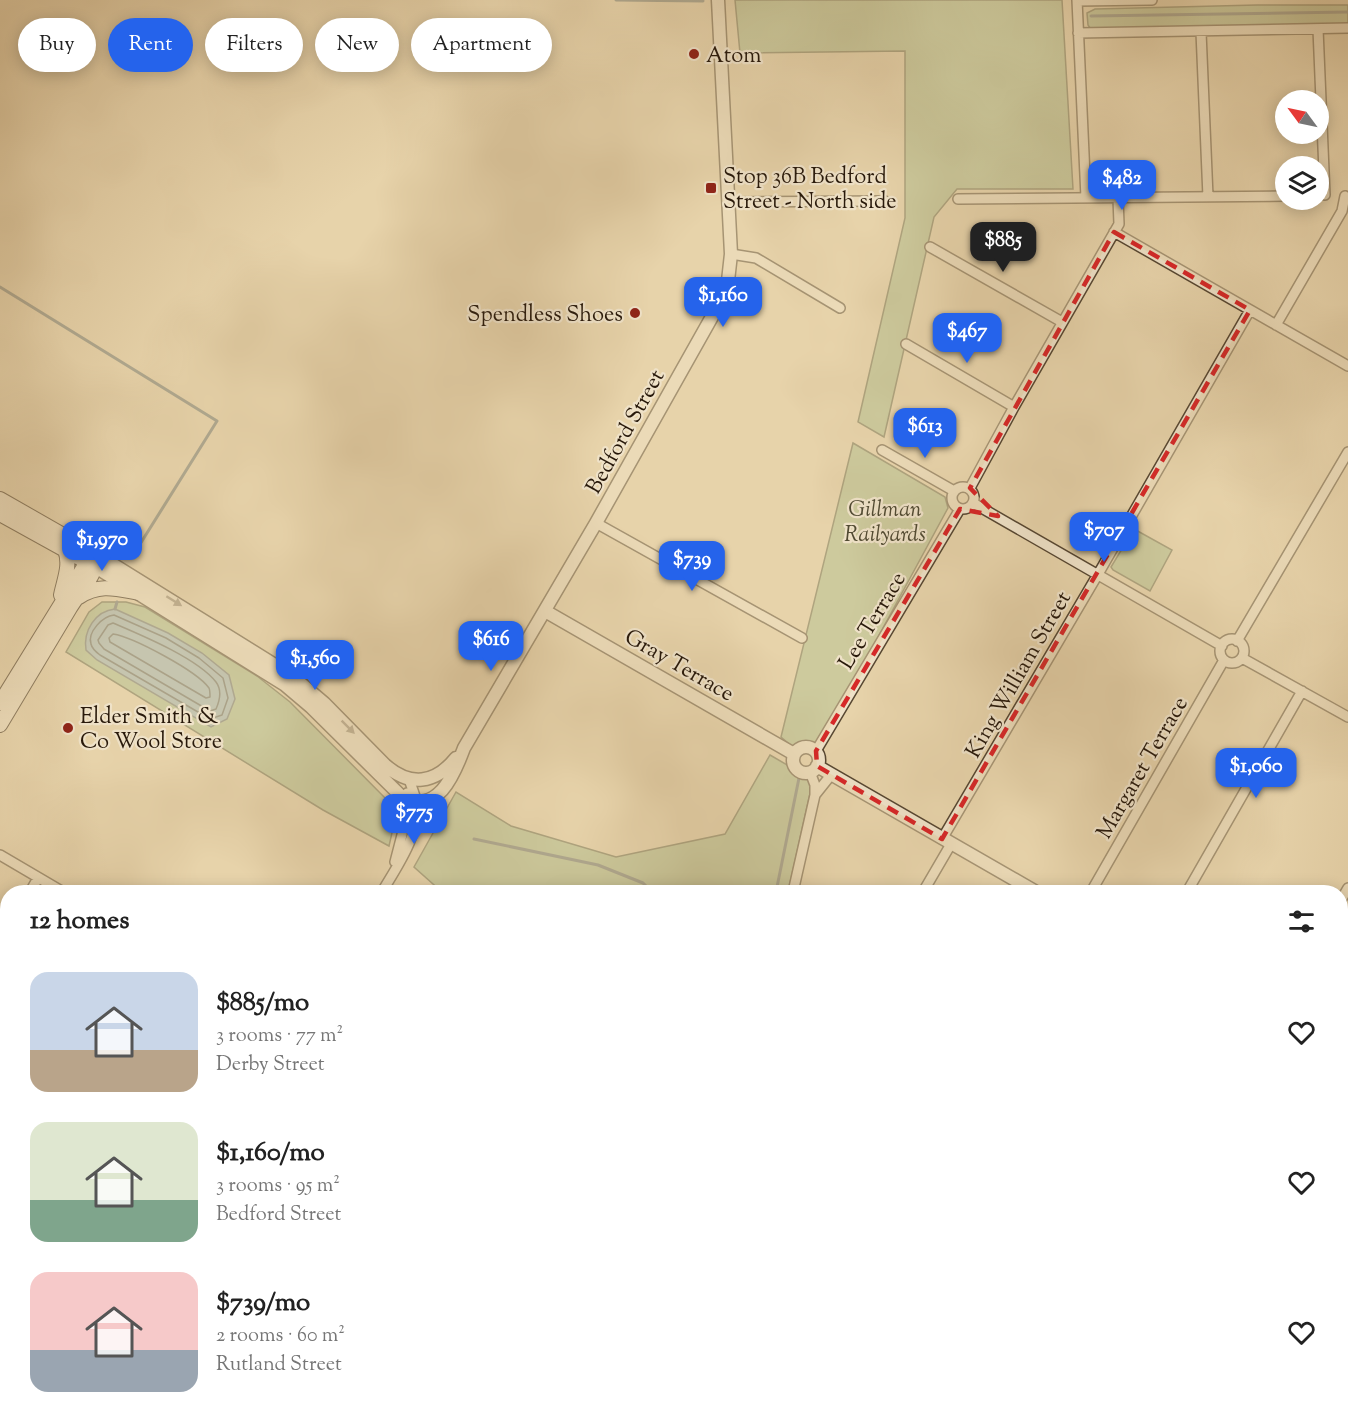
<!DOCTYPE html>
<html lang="en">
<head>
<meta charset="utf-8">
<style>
	:root { --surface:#fff; --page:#f2f2f2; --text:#222; --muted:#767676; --accent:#2563eb }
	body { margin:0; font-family:"Sorts Mill Goudy",serif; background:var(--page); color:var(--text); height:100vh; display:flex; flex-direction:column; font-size:22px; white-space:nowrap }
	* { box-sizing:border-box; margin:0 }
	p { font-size:20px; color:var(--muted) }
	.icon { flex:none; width:33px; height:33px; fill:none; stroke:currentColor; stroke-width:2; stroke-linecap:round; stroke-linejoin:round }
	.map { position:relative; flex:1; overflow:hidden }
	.panel { position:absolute; left:0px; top:885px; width:1348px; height:534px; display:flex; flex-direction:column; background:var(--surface); border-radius:24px 24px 0 0; box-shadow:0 3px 15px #0003 }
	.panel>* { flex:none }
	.hud { position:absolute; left:18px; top:18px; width:600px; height:54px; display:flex; gap:12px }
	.needle { width:39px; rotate:303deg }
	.buttons { position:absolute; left:1275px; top:90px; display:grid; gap:12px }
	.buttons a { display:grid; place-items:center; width:54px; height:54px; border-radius:50%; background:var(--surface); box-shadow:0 3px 15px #0003; font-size:30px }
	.price { position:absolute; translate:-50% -51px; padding:0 14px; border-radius:12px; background:var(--accent); color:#fff; font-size:20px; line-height:39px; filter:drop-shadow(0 2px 3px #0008) }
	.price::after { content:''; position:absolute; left:50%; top:36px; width:18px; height:14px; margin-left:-9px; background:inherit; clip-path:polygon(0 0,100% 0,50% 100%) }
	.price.current { background:#222; color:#fff }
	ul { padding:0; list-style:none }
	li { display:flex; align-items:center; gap:18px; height:150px; padding:0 30px }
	li span { display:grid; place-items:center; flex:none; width:168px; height:120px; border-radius:18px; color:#555 }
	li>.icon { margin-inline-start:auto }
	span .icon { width:72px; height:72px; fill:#fffc; stroke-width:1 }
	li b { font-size:26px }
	h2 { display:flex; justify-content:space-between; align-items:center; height:72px; padding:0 30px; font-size:26px }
	.chip { padding:0 21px; border-radius:27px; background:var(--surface); box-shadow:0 3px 15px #0003; font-size:21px; line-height:54px }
	.chip.current { background:var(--accent); color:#fff }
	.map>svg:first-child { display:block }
	.green { fill:#aebe8e; stroke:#6a6b4c; stroke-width:1.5 }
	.water { fill:#9db4b5; stroke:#6e7671; stroke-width:1.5 }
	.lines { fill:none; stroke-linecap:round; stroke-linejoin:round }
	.shore { stroke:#626660; stroke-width:1.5 }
	.stream { stroke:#6e7671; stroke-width:3 }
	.minor-casing { stroke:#574732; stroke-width:12 }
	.tertiary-casing { stroke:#574732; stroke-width:15 }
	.secondary-casing { stroke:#27180a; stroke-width:16 }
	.trunk-casing { stroke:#27180a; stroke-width:20 }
	.minor { stroke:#efe2c8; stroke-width:9 }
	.tertiary { stroke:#efe2c8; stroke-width:12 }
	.secondary { stroke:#efe2c8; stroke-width:14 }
	.trunk { stroke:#e7d3aa; stroke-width:16 }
	.rail-casing { stroke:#27180a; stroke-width:5 }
	.rail { stroke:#efe2c8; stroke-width:3; stroke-dasharray:9; stroke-linecap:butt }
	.oneway { fill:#958772 }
	.marked { fill:none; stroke:#d62828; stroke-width:4.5; stroke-dasharray:12 8; stroke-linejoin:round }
	.poi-dot { fill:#8f2418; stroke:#efe2c8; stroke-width:2 }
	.labels { text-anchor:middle; stroke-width:4.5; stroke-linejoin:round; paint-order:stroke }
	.poi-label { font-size:22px; fill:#27180a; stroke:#efe2c8; text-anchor:start }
	.street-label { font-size:22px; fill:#27180a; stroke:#efe2c8 }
	.park-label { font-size:22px; font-style:italic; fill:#504a32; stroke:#efe2c8 }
</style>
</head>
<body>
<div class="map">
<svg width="1348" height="1419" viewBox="0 0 1348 1419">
	<rect width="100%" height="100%" fill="#e7d3aa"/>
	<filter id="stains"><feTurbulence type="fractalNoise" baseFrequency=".00333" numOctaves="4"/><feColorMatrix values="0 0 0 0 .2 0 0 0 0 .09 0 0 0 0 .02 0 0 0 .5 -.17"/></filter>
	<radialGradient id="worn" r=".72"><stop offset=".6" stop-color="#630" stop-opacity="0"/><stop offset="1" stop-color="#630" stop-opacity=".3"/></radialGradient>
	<path class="green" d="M735,0H1062L1073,189H957L934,217L884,437L858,422L905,218V51L740,53Z
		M1257,5H1348V24L1090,28L1088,25L1087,13L1095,9Z
		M853,443L945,497L948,508L818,748H794L781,737Z
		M1134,529L1172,550L1150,591L1113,570L1111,567Z
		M102,602H126L145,607L257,676L290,702L393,806L394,824L389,846L323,810L66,652L89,612Z
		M770,755L813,780L788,892H442L414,867L456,792L511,826L616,857L725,834Z"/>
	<path class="water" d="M115,609L168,633L202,653L229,675L235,699L227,719L211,727L97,660L86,650C83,631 95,611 115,609Z"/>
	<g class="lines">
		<path class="shore" d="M114,615L166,638L199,658L223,678L228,698L222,715L210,719L100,655C96,652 92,649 91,644C87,632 103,616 114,615Z
			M113,623C141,635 197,658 216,682C222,690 220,700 216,709L210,711L104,649L99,643L98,640L108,625Z
			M113,634C133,637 197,671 209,688C210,690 210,694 210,697L206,698L110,642L109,638Z"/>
		<path class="stream" d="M616,0L703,1
			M1091,16L1348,12
			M0,287L217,421L132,557
			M115,609L117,602
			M474,839L598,865L643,883L652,892
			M776,892L799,778"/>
		<defs>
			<path id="minor" d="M1077,0L1086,198
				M1077,1L1152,0
				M1318,29L1325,195
				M1201,32L1208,197
				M1078,33L1348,28
				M958,199L1286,196
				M728,202L885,201
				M1114,232L1348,366
				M930,247L1062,322
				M731,254L756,258L840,308
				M1276,325L1342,211L1345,196
				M906,344L1014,407
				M882,450L954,491
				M952 498a11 11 0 1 1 22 0a11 11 0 1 1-22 0Z
				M970,488L1014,407L1119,224L1118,198
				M973,503L1222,646
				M596,523L802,638
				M1220 651a12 12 0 1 1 24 0a12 12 0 1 1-24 0Z
				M1237,641L1348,452
				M1242,658L1348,717
				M816,751L960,509
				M810,772L815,785V795L831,775
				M942,839L1101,569L1250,310
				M0,855L63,892
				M395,862L402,835L407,793
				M30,892L38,878
				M382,892C397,866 421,834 416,801C415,794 411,786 409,779
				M793,892L815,795
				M923,892L951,844
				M1091,892L1224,660
				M1187,892L1302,691
				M1341,900L1348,888
				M0,943L8,930
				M0,978L8,983
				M0,1106L8,1110
				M1341,1189V1199
				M1341,1278H1348
				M0,1286H8"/>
			<path id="tertiary" d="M98,555L291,675L324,703L385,765C410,787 435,784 456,758
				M97,568L285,685L311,707L401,796C437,817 454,775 464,748L596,523L727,290L731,254L718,0
				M545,611L794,754
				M793 760a13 13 0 1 1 26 0a13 13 0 1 1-26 0Z
				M817,766L1036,892"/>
			<path id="secondary" d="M0,499L98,555
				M0,514L92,565
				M61,595C64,580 71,565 65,550
				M79,597C100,583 117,589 140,593
				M0,703L87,562L98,555
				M0,725C23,686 47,647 70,608C81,590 96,576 98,555"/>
			<path id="trunk" d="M1341,1078L1348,1060
				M1341,1118L1348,1100
				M1197,1419L1201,1412"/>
		</defs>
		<use href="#minor" class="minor-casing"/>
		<use href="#tertiary" class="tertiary-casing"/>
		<use href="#secondary" class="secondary-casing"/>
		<use href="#trunk" class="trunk-casing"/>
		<use href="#minor" class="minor"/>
		<use href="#tertiary" class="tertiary"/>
		<use href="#secondary" class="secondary"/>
		<use href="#trunk" class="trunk"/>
		<defs>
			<path id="rail" d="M0,1340L8,1341
				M0,1355L8,1356
				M1106,1412L1147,1419
				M319,1416L343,1412
				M64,1419L88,1418
				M195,1419L326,1412
				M1242,1419L1348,1412"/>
		</defs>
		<use href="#rail" class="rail-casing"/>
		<use href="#rail" class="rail"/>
	</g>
	<defs><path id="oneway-solid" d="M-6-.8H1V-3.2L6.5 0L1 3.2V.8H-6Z" transform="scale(1.5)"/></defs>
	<g class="oneway">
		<use href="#oneway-solid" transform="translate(174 601) rotate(32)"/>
		<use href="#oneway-solid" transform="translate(348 727) rotate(45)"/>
	</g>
	<path d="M0 0H1348V1419H0ZM1114,232L1250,310L942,839L817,766L816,751L960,509L998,516L970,488Z" fill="#e7d3aa" fill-opacity=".55" fill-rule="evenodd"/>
	<path class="marked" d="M1114,232L1250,310L942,839L817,766L816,751L960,509L998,516L970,488Z"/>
	<g class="poi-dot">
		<circle cx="694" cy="54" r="6"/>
		<rect x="705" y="182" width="12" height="12" rx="3"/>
		<circle cx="635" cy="313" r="6"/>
		<circle cx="68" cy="728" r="6"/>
	</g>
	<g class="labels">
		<g class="poi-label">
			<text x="706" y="62">Atom</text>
			<text x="723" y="183">Stop 36B Bedford<tspan x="723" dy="25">Street - North side</tspan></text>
			<text x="623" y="321" text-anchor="end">Spendless Shoes</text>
			<text x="80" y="723">Elder Smith &amp;<tspan x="80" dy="25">Co Wool Store</tspan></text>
		</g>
		<g class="street-label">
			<text transform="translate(624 431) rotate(-61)" y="8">Bedford Street</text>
			<text transform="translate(871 620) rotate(-59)" y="8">Lee Terrace</text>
			<text transform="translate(680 664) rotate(30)" y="8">Gray Terrace</text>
			<text transform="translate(1017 674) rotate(-60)" y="8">King William Street</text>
			<text transform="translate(1141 767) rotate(-60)" y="8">Margaret Terrace</text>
		</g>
		<g class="park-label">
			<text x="885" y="516">Gillman<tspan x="885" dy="25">Railyards</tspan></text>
		</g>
	</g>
	<rect width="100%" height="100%" filter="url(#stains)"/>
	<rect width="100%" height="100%" fill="url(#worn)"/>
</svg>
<div class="buttons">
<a><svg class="needle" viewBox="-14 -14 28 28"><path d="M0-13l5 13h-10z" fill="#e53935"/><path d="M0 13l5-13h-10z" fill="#767676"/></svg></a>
<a><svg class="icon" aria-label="layers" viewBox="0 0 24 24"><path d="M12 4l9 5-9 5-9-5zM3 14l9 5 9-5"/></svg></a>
</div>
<b class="price" style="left:1122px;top:211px">$482</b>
<b class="price current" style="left:1003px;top:273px">$885</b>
<b class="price" style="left:723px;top:328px">$1,160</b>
<b class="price" style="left:967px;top:364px">$467</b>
<b class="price" style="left:925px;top:459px">$613</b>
<b class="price" style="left:1104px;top:563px">$707</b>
<b class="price" style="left:102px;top:572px">$1,970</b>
<b class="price" style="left:692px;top:592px">$739</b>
<b class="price" style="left:491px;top:672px">$616</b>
<b class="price" style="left:315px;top:691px">$1,560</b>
<b class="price" style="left:1256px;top:799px">$1,060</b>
<b class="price" style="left:414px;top:845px">$775</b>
<div class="hud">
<a class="chip">Buy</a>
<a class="chip current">Rent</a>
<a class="chip">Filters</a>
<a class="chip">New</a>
<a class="chip">Apartment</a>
</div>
<section class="panel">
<h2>12 homes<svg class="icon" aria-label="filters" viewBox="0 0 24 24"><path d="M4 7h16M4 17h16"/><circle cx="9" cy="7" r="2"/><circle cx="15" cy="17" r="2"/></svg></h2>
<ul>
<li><span style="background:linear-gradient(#c9d6e8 65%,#b9a48a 0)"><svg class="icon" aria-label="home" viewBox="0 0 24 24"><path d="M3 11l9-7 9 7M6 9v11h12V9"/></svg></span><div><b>$885/mo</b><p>3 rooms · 77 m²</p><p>Derby Street</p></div><svg class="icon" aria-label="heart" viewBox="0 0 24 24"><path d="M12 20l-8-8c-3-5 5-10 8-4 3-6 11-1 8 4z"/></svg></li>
<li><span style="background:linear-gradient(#dfe7d0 65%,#7fa58c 0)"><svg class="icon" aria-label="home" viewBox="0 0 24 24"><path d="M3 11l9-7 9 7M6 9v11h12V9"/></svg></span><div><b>$1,160/mo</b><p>3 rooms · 95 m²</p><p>Bedford Street</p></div><svg class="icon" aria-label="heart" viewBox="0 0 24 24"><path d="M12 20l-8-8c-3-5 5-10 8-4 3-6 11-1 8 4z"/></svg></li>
<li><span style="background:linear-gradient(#f6c9c9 65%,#9aa5b1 0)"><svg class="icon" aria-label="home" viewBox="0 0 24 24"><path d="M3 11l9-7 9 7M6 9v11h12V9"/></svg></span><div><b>$739/mo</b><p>2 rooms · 60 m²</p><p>Rutland Street</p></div><svg class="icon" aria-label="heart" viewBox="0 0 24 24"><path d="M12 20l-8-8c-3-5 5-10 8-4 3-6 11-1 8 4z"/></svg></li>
</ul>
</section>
</div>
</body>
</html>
